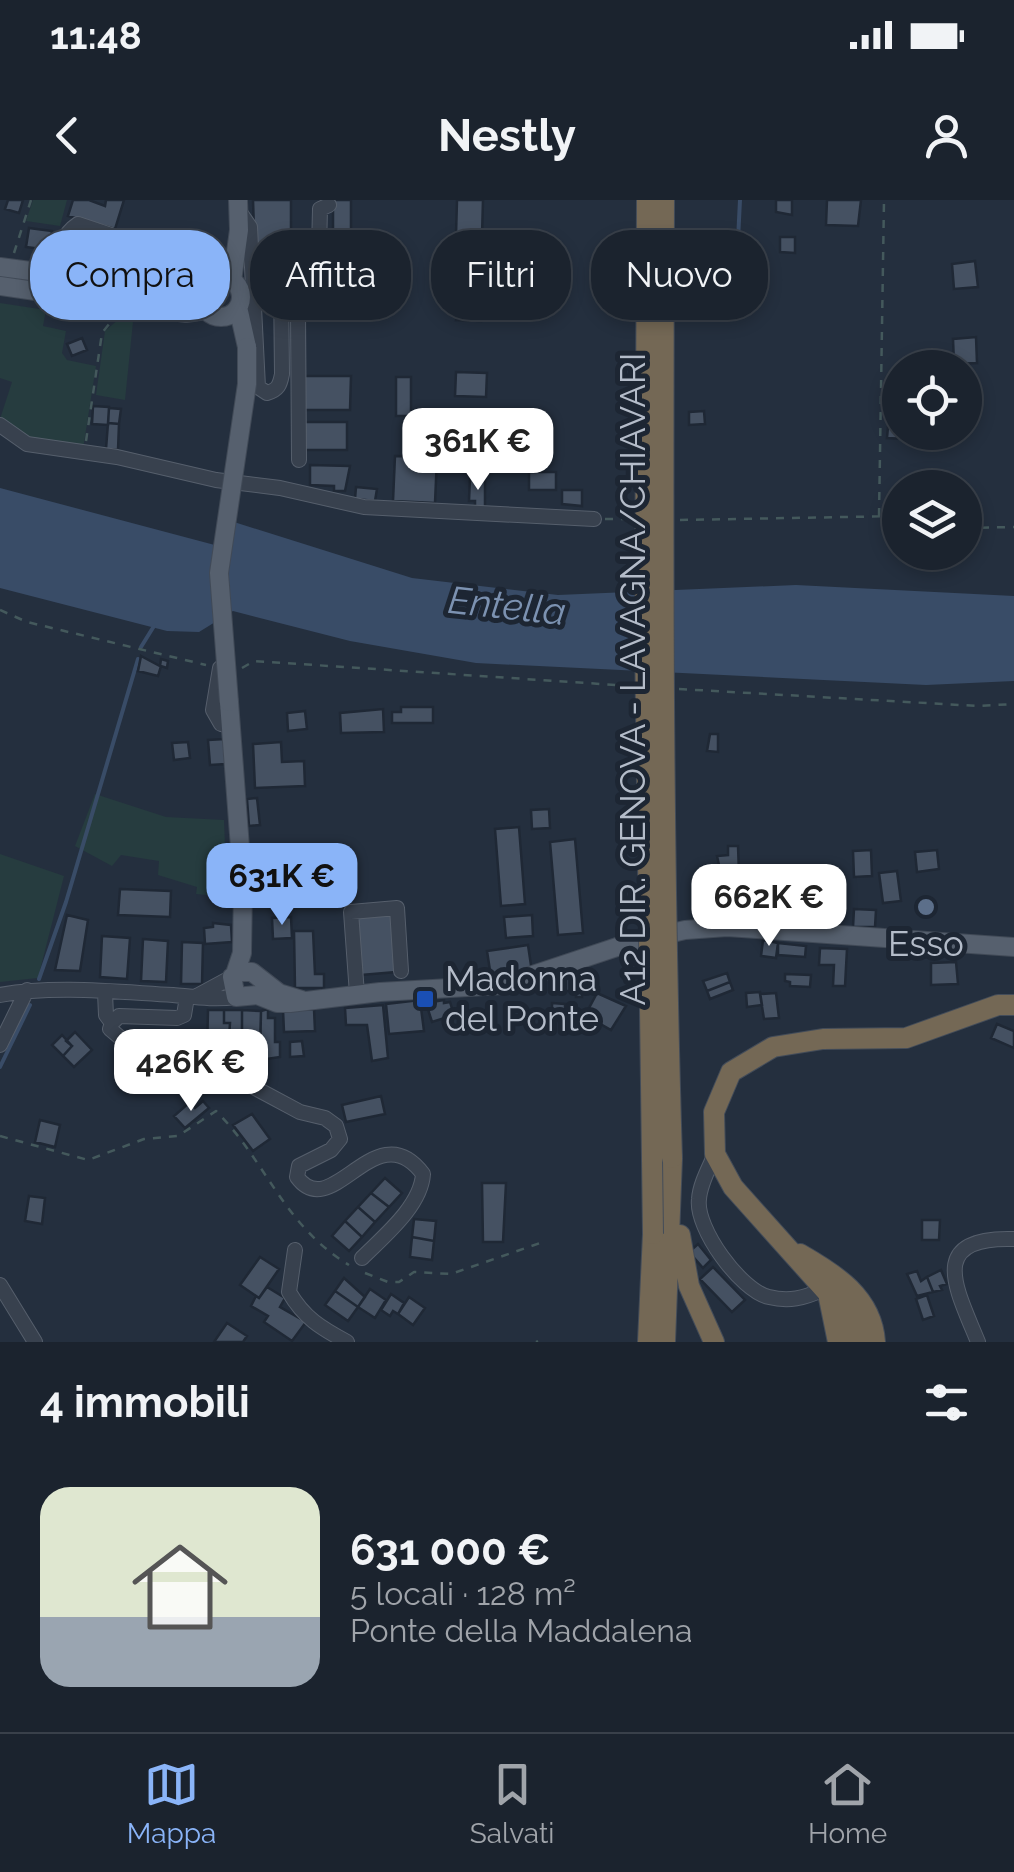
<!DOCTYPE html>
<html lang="it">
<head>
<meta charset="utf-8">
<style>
	:root { --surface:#1b232e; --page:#242b36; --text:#f1f3f6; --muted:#a0a4aa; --line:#39404a; --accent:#8ab4f8 }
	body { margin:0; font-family:Raleway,sans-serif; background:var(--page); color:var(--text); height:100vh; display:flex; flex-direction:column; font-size:38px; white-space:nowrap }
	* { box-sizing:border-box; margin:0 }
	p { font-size:32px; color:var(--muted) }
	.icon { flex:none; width:55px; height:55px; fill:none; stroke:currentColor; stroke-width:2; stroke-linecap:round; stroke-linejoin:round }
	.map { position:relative; height:1142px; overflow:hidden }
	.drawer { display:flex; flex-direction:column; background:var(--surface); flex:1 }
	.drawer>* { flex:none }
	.guide { position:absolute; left:30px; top:30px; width:955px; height:90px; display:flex; gap:20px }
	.tools { position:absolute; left:882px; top:150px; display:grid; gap:20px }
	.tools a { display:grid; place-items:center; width:100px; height:100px; border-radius:50%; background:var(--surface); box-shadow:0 5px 15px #0003,0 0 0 2px var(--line); font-size:50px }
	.price { position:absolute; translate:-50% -85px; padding:0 22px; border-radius:20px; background:#fff; color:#222; font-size:32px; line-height:65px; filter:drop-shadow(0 2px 5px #0008) }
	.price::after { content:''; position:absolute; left:50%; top:60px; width:30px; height:22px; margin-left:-15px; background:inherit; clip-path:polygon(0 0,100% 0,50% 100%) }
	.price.current { background:var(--accent); color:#111 }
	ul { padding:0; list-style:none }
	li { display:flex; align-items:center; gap:30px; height:250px; padding:0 40px }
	li span { display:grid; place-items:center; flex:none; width:280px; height:200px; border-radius:30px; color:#555 }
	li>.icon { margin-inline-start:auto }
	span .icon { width:120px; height:120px; fill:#fffc; stroke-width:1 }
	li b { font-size:42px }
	h2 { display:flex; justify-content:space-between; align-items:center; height:120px; padding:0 40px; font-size:42px }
	.tag { padding:0 35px; border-radius:40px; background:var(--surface); box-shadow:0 5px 15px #0003,0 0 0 2px var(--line); font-size:35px; line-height:90px }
	.tag.current { background:var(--accent); color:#111 }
	.status { display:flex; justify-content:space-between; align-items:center; height:70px; padding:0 50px; background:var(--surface); direction:ltr }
	.status svg { height:28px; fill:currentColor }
	header { display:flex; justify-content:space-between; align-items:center; height:130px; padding:0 40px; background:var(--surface); font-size:45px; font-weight:700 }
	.tab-bar { display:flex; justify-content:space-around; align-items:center; height:140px; border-top:2px solid var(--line); background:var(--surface); font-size:28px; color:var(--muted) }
	.tab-bar a { display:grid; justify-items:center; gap:5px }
	.tab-bar .current { color:var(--accent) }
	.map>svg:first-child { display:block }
	.green { fill:#263c3f }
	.water { fill:#394c67 }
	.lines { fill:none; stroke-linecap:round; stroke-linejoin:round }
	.stream { stroke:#394c67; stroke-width:4 }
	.building { fill:#455162; stroke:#1f2835; stroke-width:2.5 }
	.minor-casing { stroke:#565f6c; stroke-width:16 }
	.major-casing { stroke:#414a57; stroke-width:20 }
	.highway-casing { stroke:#434c59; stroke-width:22 }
	.path { stroke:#44595c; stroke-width:2.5; stroke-dasharray:8 8; stroke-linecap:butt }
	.minor { stroke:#38414e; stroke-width:14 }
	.major { stroke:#56606e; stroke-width:18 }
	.highway { stroke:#746855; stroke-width:20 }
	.major-bridge-casing { stroke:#414a57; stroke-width:20; stroke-linecap:butt }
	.highway-bridge-casing { stroke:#434c59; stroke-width:22; stroke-linecap:butt }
	.major-bridge { stroke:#56606e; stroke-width:18 }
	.highway-bridge { stroke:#746855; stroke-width:20 }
	.service-dot { fill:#5c6f8a; stroke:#1d2633; stroke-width:4 }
	.transit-dot { fill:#1a4fb4; stroke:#1d2633; stroke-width:4 }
	.labels { text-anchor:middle; stroke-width:10; stroke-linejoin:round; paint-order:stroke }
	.street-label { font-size:35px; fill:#b4bcc9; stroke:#1d2633 }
	.poi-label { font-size:35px; fill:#b4bcc9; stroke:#1d2633 }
	.water-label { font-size:38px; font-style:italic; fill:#7c92b1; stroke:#1d2633 }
</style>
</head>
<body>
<div class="status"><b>11:48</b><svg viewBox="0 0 49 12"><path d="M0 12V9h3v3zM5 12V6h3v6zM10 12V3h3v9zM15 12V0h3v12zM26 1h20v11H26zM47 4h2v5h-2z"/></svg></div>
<header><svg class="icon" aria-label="back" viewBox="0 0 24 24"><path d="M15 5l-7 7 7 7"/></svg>Nestly<svg class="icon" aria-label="person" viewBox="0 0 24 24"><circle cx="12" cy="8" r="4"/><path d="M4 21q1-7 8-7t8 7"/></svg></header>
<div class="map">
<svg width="1014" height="1142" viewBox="0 0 1014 1142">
	<rect width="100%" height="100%" fill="#242f3e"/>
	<path class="green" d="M33,0H67L60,26L26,21Z
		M0,103L46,110L43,126L66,131L62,153L67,160L96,166L83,249L24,238L0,219L12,182L0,178Z
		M119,119L133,122L125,200L96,195L105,131Z
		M95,594L166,617L224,620L227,697L196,694L197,687L158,675L159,661L121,655L112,666L75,646Z
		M0,654L64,676L38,778L0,782Z"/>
	<path class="water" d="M0,288L226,348L234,322L412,378L558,395L796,385L1014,396V481L926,485L476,463L350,441L233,411L199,432L167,431L0,388Z"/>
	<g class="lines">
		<path class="stream" d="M681,51L722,46L738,40L740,0
			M141,447L154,426
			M39,779L66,702L138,459
			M0,867L30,805"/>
	</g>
	<path class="building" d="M8,0H23L19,13L5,9Z
		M73,0H89L105,6L106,0H124L115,29L68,16Z
		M253,0H291V59L255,60Z
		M333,0H351V37H333Z
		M457,0H483L482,36L456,35Z
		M776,0H792V15L776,12Z
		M827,0H861L858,26L826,25Z
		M29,28L52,31L49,50L26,47Z
		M780,37H795V53L780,52Z
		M77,39L111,43L108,71L74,68Z
		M133,42L149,45L146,60L130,57Z
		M198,42L216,53L197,70L171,74L174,53H182L184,43L190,50Z
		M457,52H483L481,121L456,120Z
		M216,53L219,54L209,68L189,77L171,79V74L197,70Z
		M975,61L978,87L954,89L952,64Z
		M334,67H346L345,111H333Z
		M630,68H642V91H626Z
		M976,137L977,163L954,164L953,139Z
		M82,138L87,150L72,156L67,144Z
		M456,172L487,173L486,197L455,196Z
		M304,176H351L350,210H304Z
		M396,177H411V216H396Z
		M93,206L109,207L108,225L92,224Z
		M109,208L121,209L119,224L108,223Z
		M704,211L705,224L689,225V212Z
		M304,222H347V250H304Z
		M108,223L119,224L118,250L106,249Z
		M899,224L900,232H906V239L887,238L888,227H899Z
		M395,256L437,257L435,303L393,301Z
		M310,265L350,266L345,291H334V286L310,285Z
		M529,272H556V290H529Z
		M470,278H485V311L475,310V301H469Z
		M356,287L377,289L375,301L355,299Z
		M562,290H582V306L562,304Z
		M980,308V322H965V310Z
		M141,456L160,466L161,459L168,461L167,468L161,466L158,476L138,471Z
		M401,507H433V523H392V512H401Z
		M383,509L384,532L341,533L340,513Z
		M305,511L307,529L288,531L287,513Z
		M710,534H718V552L707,551Z
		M225,539L226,564L210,565L208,540Z
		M188,542L190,558L174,560L172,543Z
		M281,542L282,562L304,561L305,586L255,588L253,544Z
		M257,598L260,625L249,626L247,599Z
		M549,609L550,628L532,629L531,610Z
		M519,627L525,704L501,706L495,629Z
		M575,639L583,733L558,735L550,642Z
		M728,646H738L739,673L721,674L717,656L728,655Z
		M871,650L872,676L854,677L853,651Z
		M937,650L939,669L917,672L915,652Z
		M769,670L773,691L755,694L752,673Z
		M799,671H815L814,701L798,700Z
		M897,671L901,701L883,703L879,673Z
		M821,687L845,688V705L820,704Z
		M120,689L171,691L170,717L118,715Z
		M854,709L876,710L875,727H853Z
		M391,712L396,772L361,775L356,715Z
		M67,715L88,720L80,771L55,770Z
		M532,715L533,736L506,738L504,717Z
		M291,717L292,738L273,739L272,718Z
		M213,723L231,725L232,742L205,744L204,728L213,727Z
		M294,731H313L315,774H324V788H295Z
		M102,736L130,738L127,779L100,777Z
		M143,739L168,741L166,782L141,781Z
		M763,740L778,743L776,758L761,756Z
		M182,742L203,743L202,784H181Z
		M778,743L806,746L805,757L778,755Z
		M528,745L532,772L491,777L487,751Z
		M820,748L847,749L845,786H833L834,765H819Z
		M956,762L958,784L931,785V763Z
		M727,773L730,782L707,791L703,781Z
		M785,774L811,775L810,787L790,786V782L785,781Z
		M558,775H583L582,797H576V791H558Z
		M730,782L733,790L710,799L707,791Z
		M760,792L762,805L747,807L746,793Z
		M597,793L626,806L611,830L590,818L593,813L588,810Z
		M776,793L779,818L764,819L760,794Z
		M420,800L424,831L389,834L386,804Z
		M444,800V803L450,802L454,815L432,822L426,803Z
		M552,803L565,804V821H552Z
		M565,804H574V821H565Z
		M383,805L388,858L372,861L367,825H346L345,808Z
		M268,809V818H275V842H280V857L260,860L261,811Z
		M314,809L315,831L284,832L283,810Z
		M208,810H224V823H230L229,839H233L232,843H242L241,857L225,856V852H207Z
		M224,810H242V843H232L233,839H229L230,823H224Z
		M242,810L261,811L260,846L242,845Z
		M997,824L1014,831V848L991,838Z
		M75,832L92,850L74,867L63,856L72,846L66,841Z
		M62,835L72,846L63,856L52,845Z
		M302,841L304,856L290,857V842Z
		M242,845L260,846V860L241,861Z
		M381,896L385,914L346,922L342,905Z
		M203,901L209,908L185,928L174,916L190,902L195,908Z
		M252,914L270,939L253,951L233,925Z
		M40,920L60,925L55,947L35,942Z
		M385,978L402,993L389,1007L371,993Z
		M482,983H506L503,1042H483Z
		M371,993L389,1007L375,1022L358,1007Z
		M29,996L45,998L42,1024L25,1021Z
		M358,1007L375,1022L362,1037L345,1021Z
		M414,1019L436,1021L434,1041L412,1037Z
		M922,1020H940L939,1040H922Z
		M345,1021L362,1037L349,1051L332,1036Z
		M412,1037L434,1041L432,1060L410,1057Z
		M698,1044L711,1060L703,1068L689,1052Z
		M260,1057L279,1069L259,1098L240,1085Z
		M713,1067L745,1100L732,1112L700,1079Z
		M941,1070L947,1084L940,1086L942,1090L933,1092L927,1077Z
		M917,1071L921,1081L927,1077L933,1092L917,1096L907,1074Z
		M344,1078L365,1097L358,1107L335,1091Z
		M267,1087L285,1098L280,1107L306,1122L292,1141L264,1122L268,1116L251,1106L256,1096L259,1098Z
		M370,1089L386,1100L375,1118L358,1107Z
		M335,1091L358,1107L348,1121L325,1105Z
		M391,1094L404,1103L398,1114L393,1111L390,1116L381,1110Z
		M927,1095L934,1116L923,1120L916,1099Z
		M409,1097L425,1108L413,1125L398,1114Z
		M227,1123L247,1136L243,1142H214Z"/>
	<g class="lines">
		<defs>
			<path id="minor" d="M239,11L250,27L258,187L267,193C278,190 280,185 282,174L281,85L300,61L319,49L320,9L329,5
				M53,74C58,55 60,36 78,24L111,35
				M0,225L27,244L117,257L216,280L280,288L364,307L594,319
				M299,260L298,110L301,100L328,66L329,36
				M220,468L213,510L221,524L230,526
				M105,793L106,815L112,823L110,829L129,845L231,875L300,912L325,918L336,926L340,939L331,950L299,966L297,977C332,1025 376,911 423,974C421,1006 384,1036 362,1058
				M357,794L351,712L397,708L401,771
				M0,795C55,785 117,792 173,795C195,797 214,800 236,797
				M195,797L232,777
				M112,823L119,816L177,818L184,815L187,797
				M0,845L27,790
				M715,954C709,968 700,984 699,999C695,1028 741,1091 769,1097C789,1102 804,1098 822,1090
				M295,1050L289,1092C304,1118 321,1128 347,1142
				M0,1085L35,1142
				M978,1142C956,1088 926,1036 1014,1039"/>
			<path id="major" d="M0,67L182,91L203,88
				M201 97a20 20 0 1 1 40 0a20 20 0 1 1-40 0Z
				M232,81L239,30L238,0
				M0,86L186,113L206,110
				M238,107L247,147
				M229,502L243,687L242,753L235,774
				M302,800L279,793L252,772H240L232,777L236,797L257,795L277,803H290L380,792L503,785L629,743L685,730L727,727L1014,747"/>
			<path id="highway" d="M680,1035L689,1086L714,1142
				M800,1054C835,1074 872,1097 875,1142
				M829,1098L838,1142
				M648,1142L653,1034
				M665,1142L672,958
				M858,1142L851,1119L733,987L715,954L714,912L731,872L773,847L823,839L906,838L998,805H1014"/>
		</defs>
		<use href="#minor" class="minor-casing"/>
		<use href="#major" class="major-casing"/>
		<use href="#highway" class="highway-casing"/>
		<path class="path" d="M14,53L31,0
			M86,241L102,133L113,119
			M879,316L884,0
			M605,319H627
			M680,320L900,316
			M965,328L1014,327
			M0,410L27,422L206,465
			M242,468L254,461L631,486
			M679,489L978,506L1014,504
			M0,936L88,960L144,939L178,936L216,911C267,962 283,1025 349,1065
			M365,1073L388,1082H399L414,1072L451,1074L543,1042
			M536,1142L538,1141"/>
		<use href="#minor" class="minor"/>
		<use href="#major" class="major"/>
		<use href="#highway" class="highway"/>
		<defs>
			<path id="major-bridge" d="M229,502L219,373L247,184V147"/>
			<path id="highway-bridge" d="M647,0L645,435L653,1034
				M664,0C663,319 662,638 672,958"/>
		</defs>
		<use href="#major-bridge" class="major-bridge-casing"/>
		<use href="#highway-bridge" class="highway-bridge-casing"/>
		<use href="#major-bridge" class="major-bridge"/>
		<use href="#highway-bridge" class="highway-bridge"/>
	</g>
	<circle class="service-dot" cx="926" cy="707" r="10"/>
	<rect class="transit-dot" x="415" y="789" width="20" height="20" rx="5"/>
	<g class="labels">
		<g class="street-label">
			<text transform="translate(633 479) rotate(-90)" y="12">A12 DIR. GENOVA - LAVAGNA/CHIAVARI</text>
		</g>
		<g class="poi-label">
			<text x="926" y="756">Esso</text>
			<text x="445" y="791" text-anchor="start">Madonna<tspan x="445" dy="40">del Ponte</tspan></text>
		</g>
		<g class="water-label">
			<text transform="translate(507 406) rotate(6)" y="13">Entella</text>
		</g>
	</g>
</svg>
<div class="tools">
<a><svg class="icon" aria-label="locate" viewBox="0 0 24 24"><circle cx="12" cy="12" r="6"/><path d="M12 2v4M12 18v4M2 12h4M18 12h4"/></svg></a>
<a><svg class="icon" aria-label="layers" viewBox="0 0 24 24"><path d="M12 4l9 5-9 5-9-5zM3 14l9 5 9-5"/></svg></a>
</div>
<b class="price" style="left:478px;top:293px">361K €</b>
<b class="price current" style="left:282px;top:728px">631K €</b>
<b class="price" style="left:769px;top:749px">662K €</b>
<b class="price" style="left:191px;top:914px">426K €</b>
<div class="guide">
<a class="tag current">Compra</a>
<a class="tag">Affitta</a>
<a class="tag">Filtri</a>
<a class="tag">Nuovo</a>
</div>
</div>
<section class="drawer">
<h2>4 immobili<svg class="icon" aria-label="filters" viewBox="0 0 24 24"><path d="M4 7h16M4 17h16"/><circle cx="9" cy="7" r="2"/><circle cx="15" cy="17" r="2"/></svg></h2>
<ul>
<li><span style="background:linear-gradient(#dfe7d0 65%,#9aa5b1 0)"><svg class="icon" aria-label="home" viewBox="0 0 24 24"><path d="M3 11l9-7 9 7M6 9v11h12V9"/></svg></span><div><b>631 000 €</b><p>5 locali · 128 m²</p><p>Ponte della Maddalena</p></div></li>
</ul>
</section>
<nav class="tab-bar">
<a class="current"><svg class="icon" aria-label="map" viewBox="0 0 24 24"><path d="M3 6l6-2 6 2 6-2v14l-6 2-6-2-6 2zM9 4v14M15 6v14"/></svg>Mappa</a>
<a><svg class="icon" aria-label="saved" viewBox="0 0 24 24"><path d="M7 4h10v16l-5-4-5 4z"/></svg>Salvati</a>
<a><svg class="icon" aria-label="home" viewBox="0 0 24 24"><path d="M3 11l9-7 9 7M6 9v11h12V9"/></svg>Home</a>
</nav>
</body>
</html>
